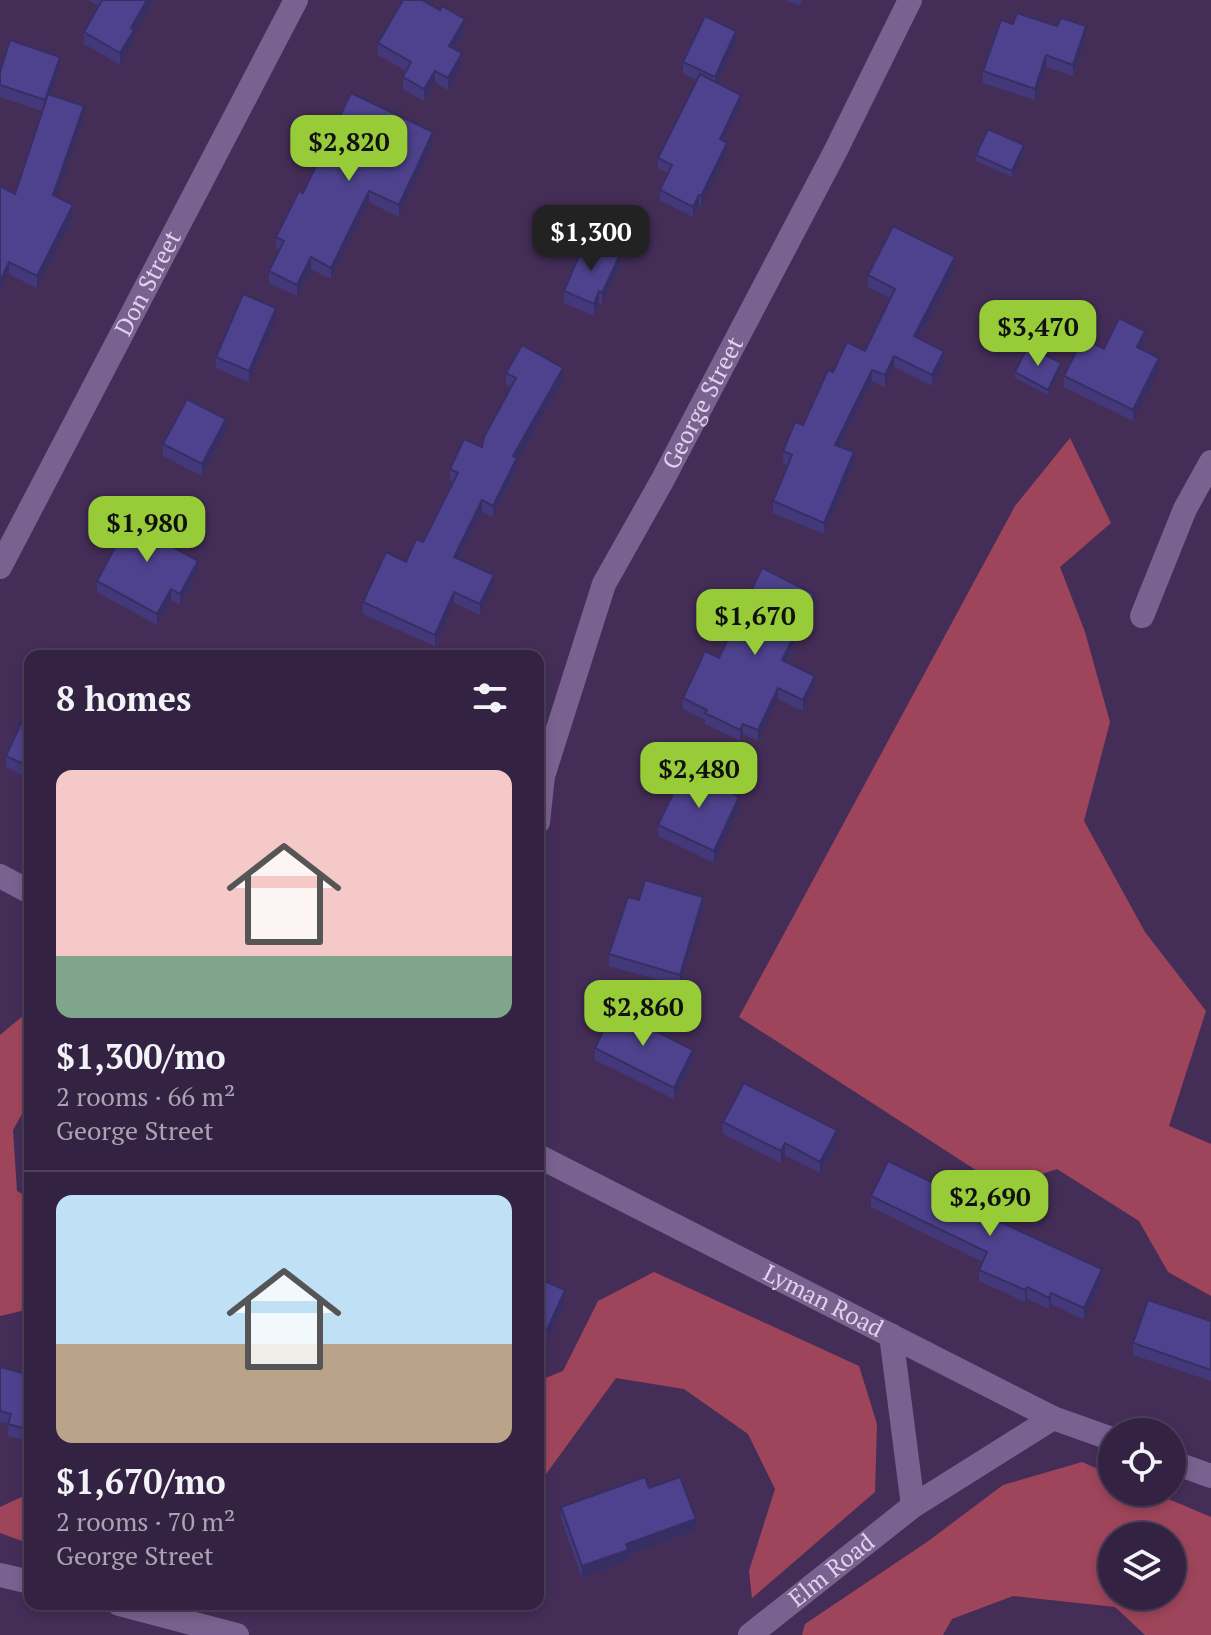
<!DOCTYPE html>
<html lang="en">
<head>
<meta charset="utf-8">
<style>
	:root { --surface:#332242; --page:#3e2f4d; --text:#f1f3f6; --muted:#a9a4b2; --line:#4e3f5b; --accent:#97cc38 }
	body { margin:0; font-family:"PT Serif",serif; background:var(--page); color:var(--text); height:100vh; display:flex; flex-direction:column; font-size:30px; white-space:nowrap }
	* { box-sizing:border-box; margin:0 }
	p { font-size:26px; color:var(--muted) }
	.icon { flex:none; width:44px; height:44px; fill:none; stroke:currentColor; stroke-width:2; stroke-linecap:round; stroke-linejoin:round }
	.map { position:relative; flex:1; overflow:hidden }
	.side { position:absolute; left:24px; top:650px; width:520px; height:960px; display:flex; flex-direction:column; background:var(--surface); border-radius:16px; box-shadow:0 4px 12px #0003,0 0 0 2px var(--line) }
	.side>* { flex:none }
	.buttons { position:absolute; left:1098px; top:1418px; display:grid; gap:16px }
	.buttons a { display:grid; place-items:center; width:88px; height:88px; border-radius:50%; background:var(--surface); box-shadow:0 4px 12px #0003,0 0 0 2px var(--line); font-size:40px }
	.price { position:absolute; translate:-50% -68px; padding:0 18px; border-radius:16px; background:var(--accent); color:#111; font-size:26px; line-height:52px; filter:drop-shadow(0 2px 4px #0008) }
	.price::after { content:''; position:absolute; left:50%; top:48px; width:24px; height:18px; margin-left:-12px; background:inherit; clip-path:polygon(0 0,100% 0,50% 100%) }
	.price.selected { background:#222; color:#fff }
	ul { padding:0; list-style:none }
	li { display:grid; align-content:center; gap:16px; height:424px; padding:0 32px }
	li+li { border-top:2px solid var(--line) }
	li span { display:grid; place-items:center; height:248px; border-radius:16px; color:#555 }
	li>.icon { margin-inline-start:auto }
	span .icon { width:144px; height:144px; fill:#fffc; stroke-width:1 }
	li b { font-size:34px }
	h2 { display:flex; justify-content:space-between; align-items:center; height:96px; padding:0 32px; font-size:34px }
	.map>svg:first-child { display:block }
	.forest { fill:#9f455b; fill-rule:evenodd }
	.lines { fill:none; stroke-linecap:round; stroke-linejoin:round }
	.minor { stroke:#79628f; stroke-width:24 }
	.wall { fill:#43397a }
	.shaded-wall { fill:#372e63 }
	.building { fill:#4e428e; stroke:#372e63; stroke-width:2 }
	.labels { text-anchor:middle; stroke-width:6; stroke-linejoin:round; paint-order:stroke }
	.street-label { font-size:24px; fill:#dfd2ec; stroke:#3a244c }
</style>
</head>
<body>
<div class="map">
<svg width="1211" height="1635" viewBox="0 0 1211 1635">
	<rect width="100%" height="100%" fill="#442e58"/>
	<path class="forest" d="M1070,438L1111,523L1060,567L1085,632L1110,722L1084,821L1145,932L1206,1011L1169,1126L1211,1144V1296L1168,1272L1139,1221L1057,1169L1002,1187L739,1017L1015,506Z
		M30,1010V1100L13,1130L17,1191L30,1198V1309L0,1316V1035Z
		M654,1272L859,1366L877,1424L875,1492L752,1598L749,1571L775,1489L748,1434L684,1389L616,1378L538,1485V1381L563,1371L598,1301Z
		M1082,1462L1112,1475V1492H1152L1211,1517V1635H1145L1115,1607L1013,1596L952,1619L943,1635H802L805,1624L927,1542L1003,1485ZM1112,1536H1172V1596H1112Z
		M30,1493V1544L0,1533V1507Z"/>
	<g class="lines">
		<g class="minor">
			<path id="s1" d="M0,567L296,0"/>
			<path d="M1142,616L1185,509L1211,462"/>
			<path id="s2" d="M538,822L543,776L604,584L662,481L836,150L910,0"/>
			<path d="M0,876L30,892"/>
			<path id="s3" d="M538,1156L1053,1418L1112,1439"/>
			<path d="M891,1335L913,1506"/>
			<path d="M1172,1462L1211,1476"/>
			<path d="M0,1575L30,1582"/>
			<path d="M119,1604L237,1635"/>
			<path id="s4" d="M750,1635L913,1506L1053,1418"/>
		</g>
	</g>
	<path class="wall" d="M88,0H154L134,35V41L120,65L84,44V32L99,6Z
		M785,0H802L799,6Z
		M465,30L454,49L462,64L448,90L435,82L424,101L403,89V77L406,71L378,55V43Z
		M1086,38L1073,76L1046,67L1035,100L983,83V71Z
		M736,43L718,83L741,105L724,141L727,153L701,206L699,205L693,217L660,200V190L668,173L658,168V158L697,80L683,74V62Z
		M60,68L51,95L84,118L56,197L73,217L37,288L9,274L0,292L15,194L42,111L0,97V72Z
		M433,144L399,217L369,202L331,279L311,269L297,296L269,283V271L280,250L276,249V237L303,193Z
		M1024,151L1012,177L976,161V155Z
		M619,268L602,304L599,303L594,316L564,303V291Z
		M955,268L919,339L944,362L932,386L894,367L885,387L872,381L840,447L854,464L824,534L773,513V501L788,465L783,463V451L803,425L833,372L865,351L890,298L868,287V275Z
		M276,320L249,382L216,368V357Z
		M1145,343L1142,350L1159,370L1133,421L1064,387V376L1104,349Z
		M1061,369L1048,395L1015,378V372Z
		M506,373L563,380L517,462V469L493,517L482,512L459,559L494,586L480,615L454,603L435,646L363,614V602L406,562L423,542L453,482L450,480V469L482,447L511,387L506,384Z
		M226,430L202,476L163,456V444Z
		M180,546L178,550L198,572L180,605L171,600L157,625L97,592V581Z
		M814,605L787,662L815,687L803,711L778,699L758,741L743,734L740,741L705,724V720L683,709V698L719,658Z
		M30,704V779L6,767V756Z
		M732,793L739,808L714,863L658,836V825Z
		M639,900L703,908L680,986L609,966V954Z
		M595,1048L693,1061L674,1099L595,1060Z
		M723,1122L837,1142L820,1173L785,1155L781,1163L723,1134Z
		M871,1196L975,1210L1102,1281L1084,1320L1051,1304L1049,1309L1027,1299L1025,1302L979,1281V1270L983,1262L871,1207Z
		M538,1264L539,1278L565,1302L547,1341L538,1337Z
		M1211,1321V1381L1133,1355V1343Z
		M0,1367L30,1375V1441L8,1436V1424L0,1422Z
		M649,1488L696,1530L628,1555V1561L582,1578L561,1519V1507Z"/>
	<path class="shaded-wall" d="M147,0H154L134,35V41L120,65V53L131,28Z
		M465,19V30L449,57V46Z
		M1086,26V38L1073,76V65Z
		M736,31V43L715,89V77Z
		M462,53V64L448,90V78Z
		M1046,55V67L1035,100V89Z
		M60,57V68L45,112V100Z
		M435,71V82L424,101V89Z
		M741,95V105L720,149V139Z
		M84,106V118L53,207V195Z
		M433,132V144L399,217V205Z
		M727,143V153L701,206V196Z
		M1024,145V151L1012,177V171Z
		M369,191V202L331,279V268Z
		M699,195V205L693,217V207Z
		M73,205V217L37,288V276Z
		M311,257V269L297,296V285Z
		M619,257V268L602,304V293Z
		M955,257V268L914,348V336Z
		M9,262V274L0,292V281Z
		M599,291V303L594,316V304Z
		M276,308V320L249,382V371Z
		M1145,331V343L1137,359V347Z
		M944,351V362L932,386V375Z
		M894,356V367L885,387V375Z
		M1159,358V370L1133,421V410Z
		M1061,363V369L1048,395V390Z
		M563,368V380L517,462V469L493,517V506L513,456Z
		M872,370V381L835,456V445Z
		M226,419V430L202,476V464Z
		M854,452V464L824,534V523Z
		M482,500V512L454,568V557Z
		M180,535V546L173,559V547Z
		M198,561V572L180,605V594Z
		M494,575V586L480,615V604Z
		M171,589V600L157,625V614Z
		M454,592V603L435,646V635Z
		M814,594V605L782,671V660Z
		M815,676V687L803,711V700Z
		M778,688V699L758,741V730Z
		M743,724V734L740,741V730Z
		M739,797V808L714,863V851Z
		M703,897V908L680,986V975Z
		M693,1050V1061L674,1099V1088Z
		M837,1130V1142L820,1173V1162Z
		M785,1143V1155L781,1163V1151Z
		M1102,1269V1281L1084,1320V1308Z
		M1027,1287V1299L1025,1302V1290Z
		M565,1290V1302L547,1341V1330Z
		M1051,1293V1304L1049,1309V1298Z
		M696,1519V1530L628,1555V1561L582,1578V1566L626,1544Z"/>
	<path class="building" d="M102,0H147L131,28L134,30L120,53L84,32Z
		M403,0H422L440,10L442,6L465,19L449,46L462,53L448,78L435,71L424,89L403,77L411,62L378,43Z
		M1017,13L1057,26L1061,18L1086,26L1073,65L1046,55L1035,89L983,71L1001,20L1013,24Z
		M705,16L736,31L715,77L683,62Z
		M10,40L60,57L45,100L0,85V72Z
		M700,74L741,95L720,139L727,143L701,196L699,195L693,207L660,190L672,165L658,158Z
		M351,93L433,132L399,205L369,191L331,268L311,257L297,285L269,271L284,241L276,237L299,191L303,193Z
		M48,94L84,106L53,195L73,205L37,276L9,262L0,281V186L15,194Z
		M988,129L1024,145L1012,171L976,155Z
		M893,226L955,257L914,336L944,351L932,375L894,356L885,375L872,370L835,445L854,452L824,523L773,501L792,455L783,451L795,422L803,425L828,370L833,372L847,342L865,351L895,289L868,275Z
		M585,242L619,257L602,293L599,291L594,304L564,291Z
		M243,294L276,308L249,371L216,357Z
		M1119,318L1145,331L1137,347L1159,358L1133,410L1064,376L1083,338L1104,349Z
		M522,345L563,368L513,456L517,458L493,506L482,500L454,557L494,575L480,604L454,592L435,635L363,602L386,552L406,562L416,539L423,542L458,473L450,469L464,439L482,447L484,437L516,378L506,373Z
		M1028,346L1061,363L1048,390L1015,372Z
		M187,399L226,419L202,464L163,444Z
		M135,510L180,535L173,547L198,561L180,594L171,589L157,614L97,581Z
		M762,568L814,594L782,660L815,676L803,700L778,688L758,730L743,724L740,730L705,713L707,710L683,698L705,651L719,658Z
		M30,704V767L6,756Z
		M684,770L703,779L705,775L732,789L730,792L739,797L714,851L658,825Z
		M645,880L703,897L680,975L609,954L628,897L639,900Z
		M616,1005L644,1020L642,1024L693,1050L674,1088L595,1048Z
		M744,1083L837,1130L820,1162L785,1143L781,1151L723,1122Z
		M888,1161L975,1203L972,1209L1102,1269L1084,1308L1051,1293L1049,1298L1027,1287L1025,1290L979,1270L987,1252L871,1196Z
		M538,1278L565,1290L547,1330L538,1326Z
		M1148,1300L1211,1321V1370L1133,1343Z
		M0,1367L30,1375V1430L8,1424L11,1414L0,1411Z
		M645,1477L649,1488L680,1477L696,1519L626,1544L628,1550L582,1566L561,1507Z"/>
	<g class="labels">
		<g class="street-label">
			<text dy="8" stroke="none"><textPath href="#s1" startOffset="320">Don Street</textPath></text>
			<text dy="8" stroke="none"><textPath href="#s2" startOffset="454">George Street</textPath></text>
			<text dy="8" stroke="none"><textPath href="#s3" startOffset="320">Lyman Road</textPath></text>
			<text dy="8" stroke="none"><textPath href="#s4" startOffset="104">Elm Road</textPath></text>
		</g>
	</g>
</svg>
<div class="buttons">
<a><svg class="icon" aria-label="locate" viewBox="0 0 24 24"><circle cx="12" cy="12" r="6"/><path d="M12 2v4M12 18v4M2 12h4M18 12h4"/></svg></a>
<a><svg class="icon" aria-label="layers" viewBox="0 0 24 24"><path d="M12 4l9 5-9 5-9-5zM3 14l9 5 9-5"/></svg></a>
</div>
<b class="price" style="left:349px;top:183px">$2,820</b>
<b class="price selected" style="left:591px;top:273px">$1,300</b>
<b class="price" style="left:1038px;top:368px">$3,470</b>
<b class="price" style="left:147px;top:564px">$1,980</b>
<b class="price" style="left:755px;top:657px">$1,670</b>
<b class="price" style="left:699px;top:810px">$2,480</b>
<b class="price" style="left:643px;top:1048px">$2,860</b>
<b class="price" style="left:990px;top:1238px">$2,690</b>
<section class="side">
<h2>8 homes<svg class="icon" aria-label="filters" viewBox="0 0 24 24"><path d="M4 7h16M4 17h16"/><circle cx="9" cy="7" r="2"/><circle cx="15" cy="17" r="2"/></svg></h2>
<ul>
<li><span style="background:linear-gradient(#f6c9c9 75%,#7fa58c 0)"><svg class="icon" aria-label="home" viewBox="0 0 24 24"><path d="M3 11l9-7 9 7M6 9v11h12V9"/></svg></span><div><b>$1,300/mo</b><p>2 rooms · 66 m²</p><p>George Street</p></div></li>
<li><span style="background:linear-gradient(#bfe0f5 60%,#b9a48a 0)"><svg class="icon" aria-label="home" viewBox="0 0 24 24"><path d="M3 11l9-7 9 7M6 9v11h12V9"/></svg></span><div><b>$1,670/mo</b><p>2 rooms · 70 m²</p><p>George Street</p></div></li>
</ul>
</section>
</div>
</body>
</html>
